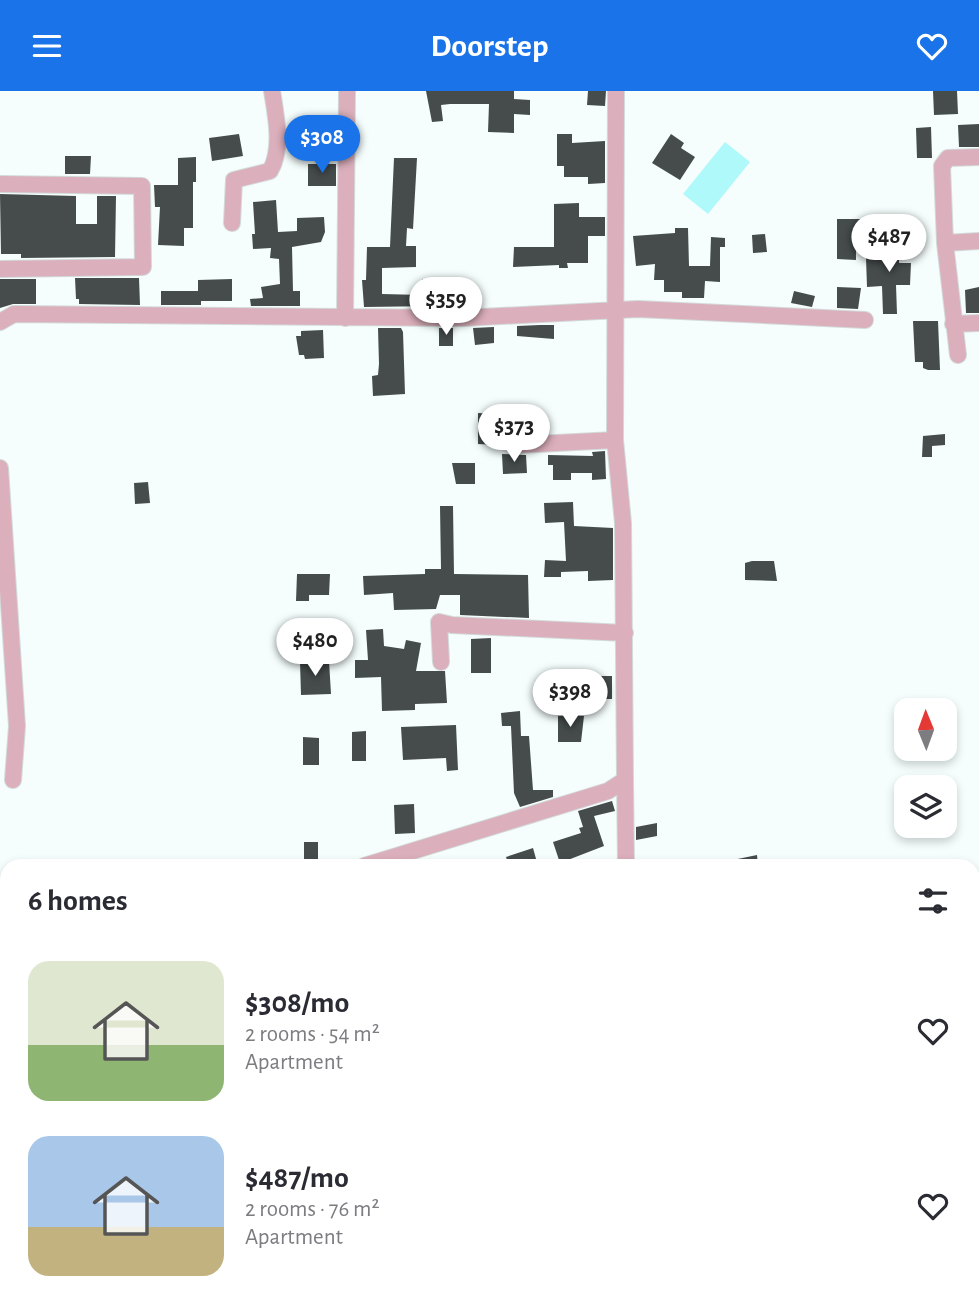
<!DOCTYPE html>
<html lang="en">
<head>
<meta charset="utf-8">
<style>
	:root { --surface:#fff; --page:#f7f7f7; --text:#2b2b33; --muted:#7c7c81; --accent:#1a73e8 }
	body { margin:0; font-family:"Alegreya Sans",sans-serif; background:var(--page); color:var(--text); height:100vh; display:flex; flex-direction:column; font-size:26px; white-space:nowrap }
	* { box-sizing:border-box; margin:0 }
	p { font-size:23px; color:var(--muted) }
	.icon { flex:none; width:38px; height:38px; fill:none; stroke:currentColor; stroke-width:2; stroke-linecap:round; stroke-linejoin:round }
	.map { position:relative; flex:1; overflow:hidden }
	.side { position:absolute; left:0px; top:768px; width:980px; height:450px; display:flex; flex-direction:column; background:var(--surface); border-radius:21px 21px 0 0; box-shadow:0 4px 10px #0003 }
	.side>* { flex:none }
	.needle { width:46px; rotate:359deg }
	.buttons { position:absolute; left:894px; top:607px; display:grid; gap:14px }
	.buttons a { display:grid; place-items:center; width:63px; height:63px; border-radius:14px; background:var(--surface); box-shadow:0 4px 10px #0003; font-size:35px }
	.price { position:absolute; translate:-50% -60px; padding:0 16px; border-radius:24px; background:#fff; color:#222; font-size:23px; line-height:46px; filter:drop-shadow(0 2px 4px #0008) }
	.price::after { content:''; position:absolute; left:50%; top:42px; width:21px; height:16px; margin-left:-10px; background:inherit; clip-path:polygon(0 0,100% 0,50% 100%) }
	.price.on { background:var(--accent); color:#fff }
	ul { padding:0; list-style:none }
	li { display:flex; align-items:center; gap:21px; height:175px; padding:0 28px }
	li span { display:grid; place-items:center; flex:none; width:196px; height:140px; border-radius:21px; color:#555 }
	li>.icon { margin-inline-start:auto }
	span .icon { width:84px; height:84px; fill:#fffc; stroke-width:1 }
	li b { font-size:30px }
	h2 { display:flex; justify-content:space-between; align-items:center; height:84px; padding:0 28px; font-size:30px }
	header { display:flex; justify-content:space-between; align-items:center; height:91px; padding:0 28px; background:var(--accent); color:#fff; font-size:32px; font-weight:700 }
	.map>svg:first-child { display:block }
	.green { fill:#b0f9fa }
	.building { fill:#454c4b }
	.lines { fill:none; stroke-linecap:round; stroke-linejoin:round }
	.minor-casing { stroke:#d3dada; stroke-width:18 }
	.minor { stroke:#dbafbb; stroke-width:16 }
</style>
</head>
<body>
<header><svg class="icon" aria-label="menu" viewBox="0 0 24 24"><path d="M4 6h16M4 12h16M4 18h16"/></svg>Doorstep<svg class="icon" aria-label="heart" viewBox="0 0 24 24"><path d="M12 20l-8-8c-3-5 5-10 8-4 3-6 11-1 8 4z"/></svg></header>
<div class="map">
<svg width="979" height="1217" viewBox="0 0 979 1217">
	<rect width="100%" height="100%" fill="#f5fdfd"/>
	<path class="green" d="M725,51L750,71L708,123L683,103Z"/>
	<path class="building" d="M426,0H514V8L530,9V24L514,23V42L488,41L489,13H450L441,14L443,30L432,31Z
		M588,0H606L605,15L587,14Z
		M933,0H957L958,23L934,24Z
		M314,24H336V56L300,55L301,44L313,45Z
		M979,33V56H959L958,34Z
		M931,36L932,67H917L916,37Z
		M239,43L243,65L212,70L209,47Z
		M557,43H572V52L605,50V92L588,93V86H564V75H557Z
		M671,43L684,52L681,57L695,66L680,89L652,72Z
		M65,65H91L90,83H65Z
		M196,66V91H193V137H184V155L158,154L160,116H155L154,94H178V67Z
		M394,67H417L413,138L407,137L406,155H416V176L382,177V203L422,204V188H438V215L364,216L362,189H366L367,156H390Z
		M308,73H336V95H308Z
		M0,103L76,105V133H97V105H116L115,166L21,167V163H1Z
		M276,109L278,141L297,140V127L324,126L325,141L321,151L292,156L293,200H300V215H251L250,208L263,207L261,196L280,193L279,168L270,167L271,157L253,158L252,143H255L253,111Z
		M579,112V126H605V145H588V172H567L568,177H559V174L513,176L514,156H554V113Z
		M837,128H874V145H856V169L837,168Z
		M675,137H688L689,175H710L711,146L725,147V156H720V191L705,190L704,207H682V201H664V189H654L655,173L636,175L633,145L675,142Z
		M765,143L767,161L753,162L752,144Z
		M885,144H899V172H911L910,194H896L897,223H883L882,195L867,196L866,167L885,168Z
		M75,187H139L140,214L79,213V208H76Z
		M0,188H36V213H13L0,217Z
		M232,188V210H201V214H161V200H198V189Z
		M837,196L861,197L858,218L837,217Z
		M979,196V222H966L965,199Z
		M794,200L815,205L812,216L791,212Z
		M913,230H938L940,279H928L923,277V271H915Z
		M540,234H554V248L517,245V235Z
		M494,236V252L475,254L473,237Z
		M378,237H401L403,241L405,303L373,305L372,285L378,284L379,273Z
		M439,237H453V255H439Z
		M323,239L324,267L305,268L304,264H299L296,245H301V240Z
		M478,322L499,323L498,354L478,353Z
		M945,343V354L932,355V366H922L923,345Z
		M605,360L606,388L592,389V382H571V389H553V374H548V364L593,365L592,361Z
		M502,363L526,364L527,382L503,383Z
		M452,372H475V393H456Z
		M148,391L150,412L135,413L134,392Z
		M573,411L574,435L613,437V489L588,490V480L561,481V486H544L545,469L566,470L564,431L545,432L544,412Z
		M440,415H453L454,483L528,484L529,527L460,524V504H440L436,518L394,519L393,502L364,504L363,485L425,483V478H441Z
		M752,470H774L777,490L745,489V472Z
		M297,483H330L329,504H309V510H296Z
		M383,538L384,555L404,558L406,549L421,552L416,580H445L447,612L415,613V619L382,620L381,586L355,587V569H368L366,539Z
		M491,547V582H471V548Z
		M329,570L331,603L301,604L300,571Z
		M590,585H612V608H590Z
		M520,620L521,645H529L533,699H553V706L520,716L514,702L511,635H502L501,622Z
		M558,625H584L581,651H558Z
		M456,634L458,679L447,680L446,667L403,669L401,636Z
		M366,640V670H352V641Z
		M303,646L319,647V674H303Z
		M612,710L615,720L594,725L604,755L560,772L553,751L581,742L579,737L583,736L578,720Z
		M414,713L415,742L395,743L394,714Z
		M657,732V745L636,749V736Z
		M304,751H318V775H304Z
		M533,757L538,775H509L506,766Z
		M757,764L758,775H724L723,771Z"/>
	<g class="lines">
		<defs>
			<path id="minor" d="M0,93L142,95L143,176L0,178
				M232,132L234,89L270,80C283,58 276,25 272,0
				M945,152L979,150
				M345,227L347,0
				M0,231L14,223L462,227L638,218L865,229
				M953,233L979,232
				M958,264L945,152L942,75L948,67L979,66
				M517,354L615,349
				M0,377L17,635L13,689
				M441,571L439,531L452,534L625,542
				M625,689L626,775
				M364,775L608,700L625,689L623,432L615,349L616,0
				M0,897L4,898L7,924
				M973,958L979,957
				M0,980H7
				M0,1062H7
				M22,1211L23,1217
				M317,1211V1217
				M748,1211L749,1217"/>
		</defs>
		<use href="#minor" class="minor-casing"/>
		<use href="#minor" class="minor"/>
	</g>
</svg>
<div class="buttons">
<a><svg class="needle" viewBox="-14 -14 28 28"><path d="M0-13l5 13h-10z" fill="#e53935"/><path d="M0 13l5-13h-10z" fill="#7c7c81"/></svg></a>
<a><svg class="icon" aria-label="layers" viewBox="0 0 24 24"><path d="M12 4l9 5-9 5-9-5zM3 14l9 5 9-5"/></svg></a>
</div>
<b class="price on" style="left:322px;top:84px">$308</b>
<b class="price" style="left:889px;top:183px">$487</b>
<b class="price" style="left:446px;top:246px">$359</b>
<b class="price" style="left:514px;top:373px">$373</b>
<b class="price" style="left:315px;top:587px">$480</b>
<b class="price" style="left:570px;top:638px">$398</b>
<section class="side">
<h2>6 homes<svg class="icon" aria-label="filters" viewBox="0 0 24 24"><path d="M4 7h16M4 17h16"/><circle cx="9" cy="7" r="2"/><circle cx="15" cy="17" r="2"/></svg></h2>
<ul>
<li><span style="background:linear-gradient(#dfe7d0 60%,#8fb573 0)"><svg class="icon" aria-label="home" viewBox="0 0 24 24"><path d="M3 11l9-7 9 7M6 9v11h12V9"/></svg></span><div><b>$308/mo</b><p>2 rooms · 54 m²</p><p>Apartment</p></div><svg class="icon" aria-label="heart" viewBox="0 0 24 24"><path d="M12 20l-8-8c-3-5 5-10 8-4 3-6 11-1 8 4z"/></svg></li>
<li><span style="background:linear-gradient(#a9c7e8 65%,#c2b280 0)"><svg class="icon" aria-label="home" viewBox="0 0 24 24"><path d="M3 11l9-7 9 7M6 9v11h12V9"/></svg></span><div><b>$487/mo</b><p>2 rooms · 76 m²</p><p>Apartment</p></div><svg class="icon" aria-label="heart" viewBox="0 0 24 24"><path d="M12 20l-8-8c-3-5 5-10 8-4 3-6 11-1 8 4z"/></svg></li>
</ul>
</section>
</div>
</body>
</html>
